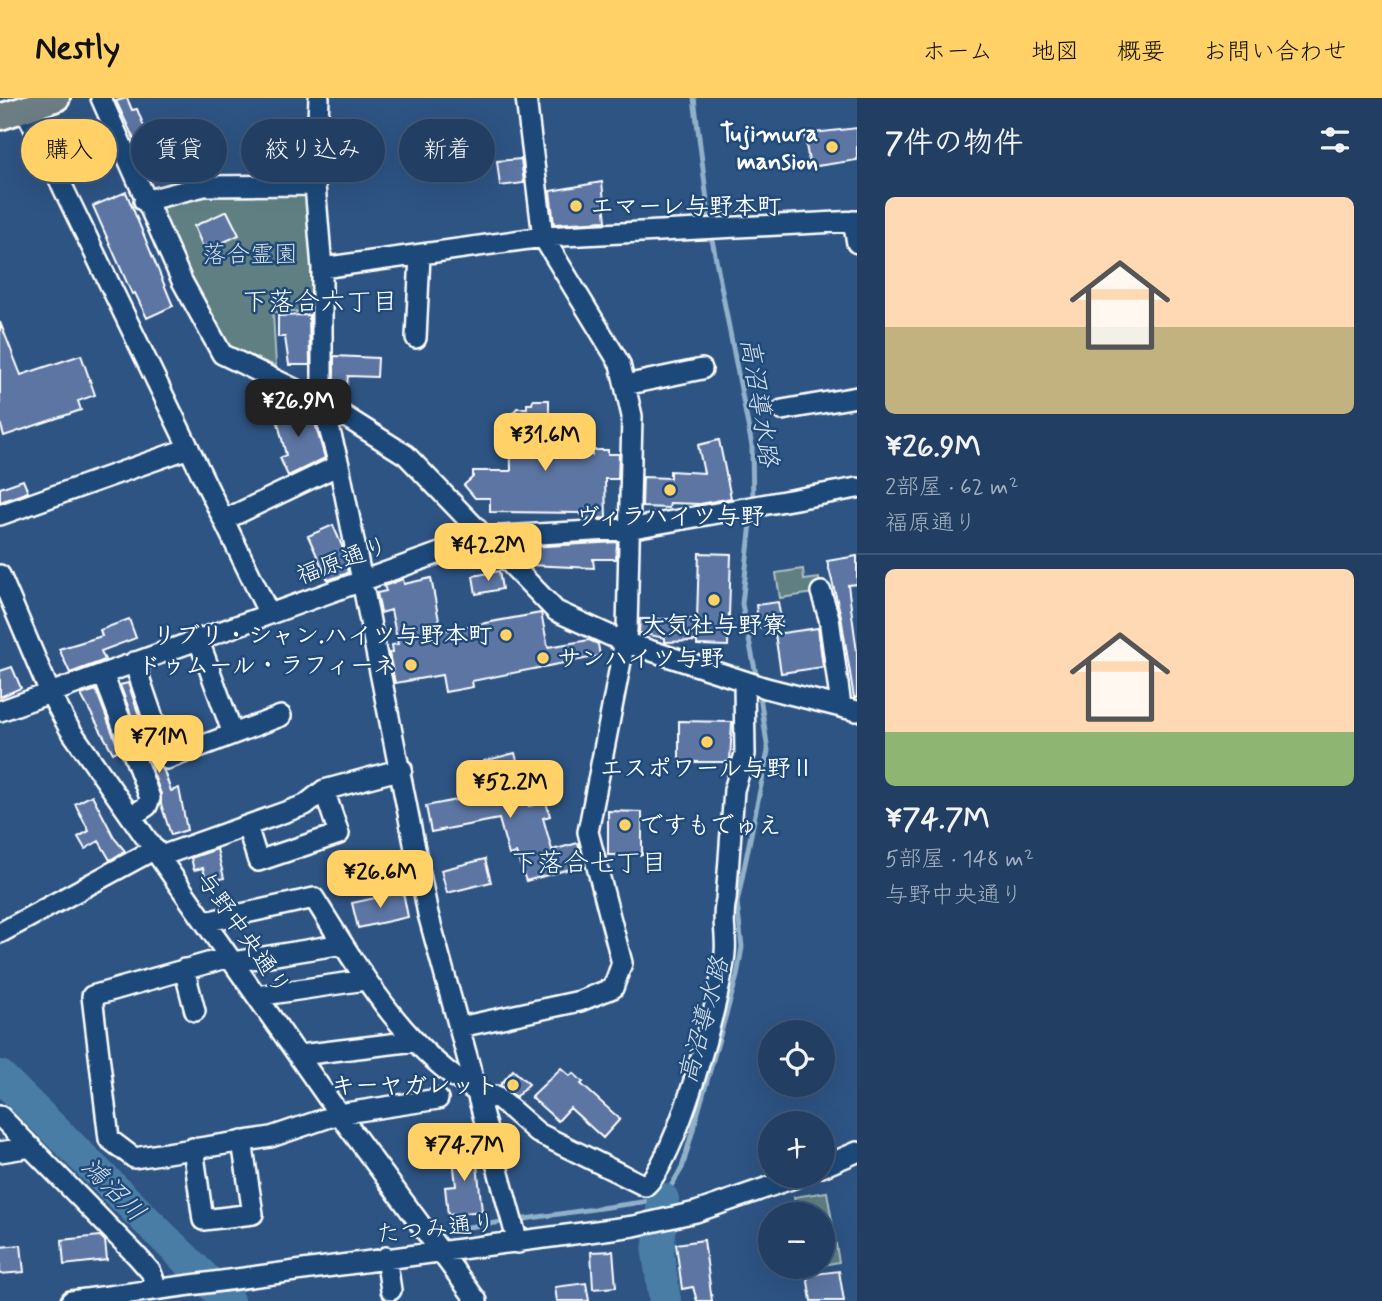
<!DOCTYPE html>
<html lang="ja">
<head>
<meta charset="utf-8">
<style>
	:root { --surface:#223f63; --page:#2e4a6c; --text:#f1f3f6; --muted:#a2afbe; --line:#3f5878; --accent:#ffd166 }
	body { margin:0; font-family:Mynerve,"Klee One",sans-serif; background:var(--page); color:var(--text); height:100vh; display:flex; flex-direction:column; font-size:26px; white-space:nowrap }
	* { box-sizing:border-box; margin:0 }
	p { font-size:23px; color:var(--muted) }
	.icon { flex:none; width:38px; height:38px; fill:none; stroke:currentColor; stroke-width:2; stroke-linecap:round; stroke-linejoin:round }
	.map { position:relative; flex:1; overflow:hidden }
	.drawer { display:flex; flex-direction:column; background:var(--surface); width:525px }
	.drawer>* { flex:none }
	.top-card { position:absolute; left:21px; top:21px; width:665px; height:63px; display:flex; gap:14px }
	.buttons { position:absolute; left:758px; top:922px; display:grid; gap:14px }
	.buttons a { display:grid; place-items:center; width:77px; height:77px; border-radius:50%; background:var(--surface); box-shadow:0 7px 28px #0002,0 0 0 2px var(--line); font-size:35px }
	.price { position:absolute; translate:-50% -60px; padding:0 16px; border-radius:14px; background:var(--accent); color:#111; font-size:23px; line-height:46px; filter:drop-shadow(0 2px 4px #0008) }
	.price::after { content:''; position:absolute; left:50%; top:42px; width:21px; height:16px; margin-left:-10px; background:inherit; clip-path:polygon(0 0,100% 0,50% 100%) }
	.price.current { background:#222; color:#fff }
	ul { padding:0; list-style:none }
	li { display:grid; align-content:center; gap:14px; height:371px; padding:0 28px }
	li+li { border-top:2px solid var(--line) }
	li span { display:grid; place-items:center; height:217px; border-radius:10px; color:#555 }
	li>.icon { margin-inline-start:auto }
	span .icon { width:126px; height:126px; fill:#fffc; stroke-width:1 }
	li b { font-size:30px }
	h2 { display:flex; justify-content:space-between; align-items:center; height:84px; padding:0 28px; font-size:30px }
	.pill { padding:0 24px; border-radius:32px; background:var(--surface); box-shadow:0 7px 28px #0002,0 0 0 2px var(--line); font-size:24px; line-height:63px }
	.pill.current { background:var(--accent); color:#111 }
	header { display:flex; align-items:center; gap:42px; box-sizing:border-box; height:98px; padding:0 35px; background:var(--accent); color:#111 }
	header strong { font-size:33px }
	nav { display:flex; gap:38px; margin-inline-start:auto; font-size:24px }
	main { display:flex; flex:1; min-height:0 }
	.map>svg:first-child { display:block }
	.green { fill:#5e7f83; stroke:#aebfc1; stroke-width:2 }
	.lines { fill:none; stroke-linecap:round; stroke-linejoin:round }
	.stream { stroke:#91b1c9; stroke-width:5 }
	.river { stroke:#487da5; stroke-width:32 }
	.building { fill:#5c74a2; stroke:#fff; stroke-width:2 }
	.minor-casing { stroke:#fff; stroke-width:24 }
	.major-casing { stroke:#fff; stroke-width:30 }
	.minor { stroke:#1f4a7a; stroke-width:19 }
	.major { stroke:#6c7e84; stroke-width:24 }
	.poi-dot { fill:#ffd166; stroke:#1f4a7a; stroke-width:2.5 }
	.labels { text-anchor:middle; stroke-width:5; stroke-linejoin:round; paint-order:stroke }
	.poi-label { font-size:24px; font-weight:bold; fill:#fff; stroke:#1f4a7a; text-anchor:end }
	.park-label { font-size:24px; fill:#d7dfe0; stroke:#1f4a7a }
	.street-label { font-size:24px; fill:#fff; stroke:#1f4a7a }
	.neighbourhood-label { font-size:26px; fill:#fff; stroke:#1f4a7a }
	.water-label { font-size:26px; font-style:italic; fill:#d1dee8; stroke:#1f4a7a }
</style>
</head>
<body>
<header>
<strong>Nestly</strong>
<nav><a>ホーム</a><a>地図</a><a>概要</a><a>お問い合わせ</a></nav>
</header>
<main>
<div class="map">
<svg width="857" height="1203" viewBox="0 0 857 1203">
	<rect width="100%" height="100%" fill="#2e5484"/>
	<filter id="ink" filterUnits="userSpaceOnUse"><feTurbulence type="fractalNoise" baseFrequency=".0143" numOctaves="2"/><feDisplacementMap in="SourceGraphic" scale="14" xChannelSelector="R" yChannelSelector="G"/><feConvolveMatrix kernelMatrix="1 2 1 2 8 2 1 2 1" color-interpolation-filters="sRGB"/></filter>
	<g filter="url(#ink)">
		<path class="green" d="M205,93L310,94L315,214H273L276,268L227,249L196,197L157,111L160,105Z
			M803,471L804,482L819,480L821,494L780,500L776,475Z
			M827,1094L839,1164L823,1167L822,1116H797L794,1099Z"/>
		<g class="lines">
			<path class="stream" d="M694,0L710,126
				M711,136L752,348L753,407L742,506L757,582
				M461,1130L663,1101L682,1070L737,878L742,849L737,805L768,653L759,591"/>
			<path class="river" d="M0,978L228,1203
				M663,1101L658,1155L665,1203"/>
		</g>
		<path class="building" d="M127,0L132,12L137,11L153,51L141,56L116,3Z
			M857,30V62L810,69L804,36Z
			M521,61L524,85L500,88L497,63Z
			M602,84L606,123L554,126L550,93Z
			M126,94L173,208L147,220L135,195L132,196L93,108Z
			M227,113L239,137L209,151L207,147L203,149L194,128Z
			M309,217L310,267H289L285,239H278V218Z
			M0,224L21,277L81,257L95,297L78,303L81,312L4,338L0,324Z
			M334,258L378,260L377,279L348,278L345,304L334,297Z
			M287,302L292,320L312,315L325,360L288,378L280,360L286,357L273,305Z
			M533,302H549V357H592V352H608V356H619L618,381H605L606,420L585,421L580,415L490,414V400H475L464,387L473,379V373H511L510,318L517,310H527V306H532Z
			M719,342L731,400L700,406L670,405L669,410L642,409L643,379L670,380V373L704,375L698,347Z
			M23,382L28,394L0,404V390Z
			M333,427L342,448L348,475L328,482L308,438Z
			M617,444L616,461H593L594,470L529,467V463L512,450Z
			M699,455L731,456L728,548L697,547V543L665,544V540L639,535L640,521H697Z
			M857,458V486L848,487L857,554V599L854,600L841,518L827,463Z
			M499,473L502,491L476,496L473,478Z
			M431,480L441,533L541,515L548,549L589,542L598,546L600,558L472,583L473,589L445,594L442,577L395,585L389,555L393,554L392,547L398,546L391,512L381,515L377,495L386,493L384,488L403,481L404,486Z
			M778,504L782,527L759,530L756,507Z
			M129,521L136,540L101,553L105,562L70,575L59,551L102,538L100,532Z
			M818,530L823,569L781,575L775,536Z
			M12,569L21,590L0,599V573Z
			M128,585L155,665L164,673L171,693L179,690L187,732L171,737L161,706V696L120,587Z
			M96,592L119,652L113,655L81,597Z
			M679,623L732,624L730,664H679Z
			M515,655L529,708L546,704L550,718L543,720L552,752L578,745L584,767L526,783L516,755L509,757L499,721L431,734L426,708L492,695L484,663Z
			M92,697L115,741L125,753L110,762L99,743L85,751L78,739L89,733L75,706Z
			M608,713L642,714V757H608Z
			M217,751L224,780L207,785L203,770L194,772L191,760Z
			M485,761L491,784L447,795L441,772Z
			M403,794L408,819L358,830L352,805Z
			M561,970L570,978L573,975L583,984L581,986L620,1021L603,1040L570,1010L558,1023L531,999Z
			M513,972L529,986L516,999L500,987Z
			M475,1048L482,1113L448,1117L445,1089L456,1088L452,1051Z
			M100,1138L105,1143L107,1162L64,1167L62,1142Z
			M704,1142L712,1203H697L693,1189L682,1191L676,1146Z
			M21,1147L24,1174L0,1176V1149Z
			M613,1153L616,1189L593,1191L591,1154Z
			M839,1173L844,1203H811L807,1177Z
			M586,1185L589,1203H557L555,1189Z"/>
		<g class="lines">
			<defs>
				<path id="minor" d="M101,0L182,183L222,256L322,304L406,357L556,513L624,544L766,590L857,613
					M319,0L315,87L322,170V304L339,367L428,816L518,1145
					M25,11L269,516
					M144,103L204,88L315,87
					M853,123L857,145
					M322,170L543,139L857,123
					M416,240L420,157
					M625,287L702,271
					M782,312L857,299
					M0,417L189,350
					M224,422L339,367
					M0,477L50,595L69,630L339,1016L477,1203
					M821,494L829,520L841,608
					M199,543L233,636
					M134,564L167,661L281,618
					M103,576L150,700L147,708L132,718
					M0,613L484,439L628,431L857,390
					M247,728L258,763L339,736L324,692
					M161,758L305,707L324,692L402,671
					M205,824L314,800C358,870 405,953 479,995
					M0,835L155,751
					M229,859L92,898L109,1041L134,1060L271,1039L339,1016L438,1001
					M233,864L343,846
					M184,871L195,913
					M257,898L365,882
					M460,929L580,903L613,890L622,865L588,734L627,532L632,318L620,266L543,139L526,0
					M300,957L415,943
					M481,1003L496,998L538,1035L645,1088C676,1065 721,898 725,855C727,837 721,821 726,802L734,692L745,656L744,583
					M0,1018L136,1157L151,1174L157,1191
					M193,1050L203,1122L253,1116L242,1043
					M0,1054L31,1049
					M822,1069L857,1054
					M386,1159L391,1192
					M71,1203L634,1128L696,1114L800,1078"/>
				<path id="major" d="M0,19L57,0"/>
			</defs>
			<use href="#minor" class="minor-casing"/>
			<use href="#major" class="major-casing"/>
			<use href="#minor" class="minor"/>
			<use href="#major" class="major"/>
		</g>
	</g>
	<g class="poi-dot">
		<circle cx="832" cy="49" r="7"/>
		<circle cx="576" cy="108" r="7"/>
		<circle cx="670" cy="392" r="7"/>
		<circle cx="714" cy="502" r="7"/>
		<circle cx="506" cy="537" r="7"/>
		<circle cx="543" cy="560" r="7"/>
		<circle cx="411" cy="567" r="7"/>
		<circle cx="707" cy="644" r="7"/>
		<circle cx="625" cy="727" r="7"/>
		<circle cx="513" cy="987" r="7"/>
	</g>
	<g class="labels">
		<g class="poi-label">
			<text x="818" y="43">Tujimura<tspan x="818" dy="28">mansion</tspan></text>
			<text x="590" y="116" text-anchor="start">エマーレ与野本町</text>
			<text x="670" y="426" text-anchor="middle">ヴィラハイツ与野</text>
			<text x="714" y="535" text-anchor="middle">大気社与野寮</text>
			<text x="492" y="545">リブリ・シャン.ハイツ与野本町</text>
			<text x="557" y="568" text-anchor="start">サンハイツ与野</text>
			<text x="397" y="575">ドゥムール・ラフィーネ</text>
			<text x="707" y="678" text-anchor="middle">エスポワール与野Ⅱ</text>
			<text x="639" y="735" text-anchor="start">ですもでゅえ</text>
			<text x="499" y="995">キーヤガレット</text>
		</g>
		<g class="park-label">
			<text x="250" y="164">落合霊園</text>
		</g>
		<g class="street-label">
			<text transform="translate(342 462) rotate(-20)" y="8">福原通り</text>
			<text transform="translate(244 835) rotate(55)" y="8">与野中央通り</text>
			<text transform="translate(436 1130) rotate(-6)" y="8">たつみ通り</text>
		</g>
		<g class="neighbourhood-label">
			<text x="320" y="212">下落合六丁目</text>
			<text x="589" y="773">下落合七丁目</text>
		</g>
		<g class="water-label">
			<text transform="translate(760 304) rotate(81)" y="9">高沼導水路</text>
			<text transform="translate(703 922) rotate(-75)" y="9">高沼導水路</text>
			<text transform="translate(114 1091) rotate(45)" y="9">鴻沼川</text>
		</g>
	</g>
</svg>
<div class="buttons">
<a><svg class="icon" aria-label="locate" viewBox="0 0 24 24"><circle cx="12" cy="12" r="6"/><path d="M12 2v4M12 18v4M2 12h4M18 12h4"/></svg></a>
<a>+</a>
<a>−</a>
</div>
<b class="price current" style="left:298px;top:341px">¥26.9M</b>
<b class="price" style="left:545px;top:375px">¥31.6M</b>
<b class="price" style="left:488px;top:485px">¥42.2M</b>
<b class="price" style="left:159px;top:677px">¥71M</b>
<b class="price" style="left:510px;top:722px">¥52.2M</b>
<b class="price" style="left:380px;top:812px">¥26.6M</b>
<b class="price" style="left:464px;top:1085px">¥74.7M</b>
<div class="top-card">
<a class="pill current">購入</a>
<a class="pill">賃貸</a>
<a class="pill">絞り込み</a>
<a class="pill">新着</a>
</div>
</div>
<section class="drawer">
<h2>7件の物件<svg class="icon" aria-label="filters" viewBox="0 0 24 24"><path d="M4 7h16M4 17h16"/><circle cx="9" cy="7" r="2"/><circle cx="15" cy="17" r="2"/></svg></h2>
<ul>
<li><span style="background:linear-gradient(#ffd9b3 60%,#c2b280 0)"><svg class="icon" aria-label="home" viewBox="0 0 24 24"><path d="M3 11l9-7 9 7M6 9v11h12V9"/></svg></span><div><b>¥26.9M</b><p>2部屋 · 62 m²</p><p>福原通り</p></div></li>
<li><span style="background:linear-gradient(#ffd9b3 75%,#8fb573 0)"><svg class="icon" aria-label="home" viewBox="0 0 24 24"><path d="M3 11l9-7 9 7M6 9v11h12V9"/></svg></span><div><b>¥74.7M</b><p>5部屋 · 148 m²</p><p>与野中央通り</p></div></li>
</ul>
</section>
</main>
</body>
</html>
